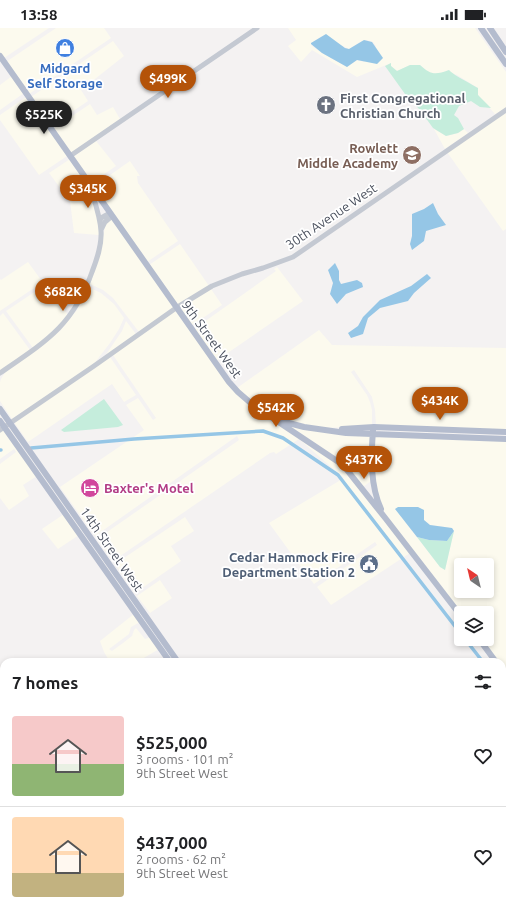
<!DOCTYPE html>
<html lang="en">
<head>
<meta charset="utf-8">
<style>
	:root { --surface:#fff; --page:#f2f2f2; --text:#202124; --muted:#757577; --line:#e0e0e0; --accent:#b45309 }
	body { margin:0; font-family:Ubuntu,sans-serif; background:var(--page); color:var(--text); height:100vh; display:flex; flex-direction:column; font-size:15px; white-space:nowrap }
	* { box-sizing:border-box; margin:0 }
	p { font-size:13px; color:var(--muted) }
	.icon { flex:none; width:22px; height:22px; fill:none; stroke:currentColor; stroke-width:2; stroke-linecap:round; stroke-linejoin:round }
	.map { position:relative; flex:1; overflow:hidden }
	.details { position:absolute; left:0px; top:630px; width:506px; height:256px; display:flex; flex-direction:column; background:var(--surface); border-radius:12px 12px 0 0; box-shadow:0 2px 6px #0003 }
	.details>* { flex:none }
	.needle { width:26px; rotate:325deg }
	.buttons { position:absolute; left:454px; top:530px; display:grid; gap:8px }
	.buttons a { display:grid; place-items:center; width:40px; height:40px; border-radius:4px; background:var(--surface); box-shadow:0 2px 6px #0003; font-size:20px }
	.price { position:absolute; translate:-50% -34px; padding:0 9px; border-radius:14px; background:var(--accent); color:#fff; font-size:13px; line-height:26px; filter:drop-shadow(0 1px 2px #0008) }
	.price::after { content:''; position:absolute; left:50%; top:24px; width:12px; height:9px; margin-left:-6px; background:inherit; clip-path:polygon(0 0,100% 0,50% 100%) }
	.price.on { background:#222; color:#fff }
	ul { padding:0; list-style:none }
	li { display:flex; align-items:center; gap:12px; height:100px; padding:0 12px }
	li+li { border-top:1px solid var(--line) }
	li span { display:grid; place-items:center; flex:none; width:112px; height:80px; border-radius:4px; color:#555 }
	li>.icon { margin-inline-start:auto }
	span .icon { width:48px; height:48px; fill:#fffc; stroke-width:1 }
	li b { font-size:17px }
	h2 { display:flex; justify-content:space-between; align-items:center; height:48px; padding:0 12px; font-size:17px }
	.status { display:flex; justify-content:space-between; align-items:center; height:28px; padding:0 20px; background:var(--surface); direction:ltr }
	.status svg { height:11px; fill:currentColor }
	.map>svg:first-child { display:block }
	.commercial { fill:#fcfaee; fill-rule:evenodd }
	.green { fill:#c5eddc }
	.water { fill:#95c6e6 }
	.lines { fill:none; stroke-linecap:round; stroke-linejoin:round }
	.canal { stroke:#95c6e6; stroke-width:3.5 }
	.minor { stroke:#c4c9d2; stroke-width:5 }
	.major { stroke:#b4bcce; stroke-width:6 }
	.labels { text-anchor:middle; stroke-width:3.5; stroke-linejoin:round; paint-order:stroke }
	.shop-label { font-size:13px; font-weight:bold; fill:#366cbe; stroke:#fff }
	.worship-label { font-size:13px; font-weight:bold; fill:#5b616d; stroke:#fff; text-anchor:start }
	.education-label { font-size:13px; font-weight:bold; fill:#785e54; stroke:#fff; text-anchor:end }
	.street-label { font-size:13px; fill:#4b515e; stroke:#fff }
	.hotel-label { font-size:13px; font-weight:bold; fill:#b23c85; stroke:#fff; text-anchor:start }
	.service-label { font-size:13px; font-weight:bold; fill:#4e5e75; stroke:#fff; text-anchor:end }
</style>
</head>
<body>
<div class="status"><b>13:58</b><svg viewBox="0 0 49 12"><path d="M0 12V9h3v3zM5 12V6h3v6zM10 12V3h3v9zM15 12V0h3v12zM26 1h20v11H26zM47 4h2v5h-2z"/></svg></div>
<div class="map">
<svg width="506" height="886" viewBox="0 0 506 886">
	<rect width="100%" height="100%" fill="#f4f2f2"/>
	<path class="commercial" d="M0,0H49L4,30L0,25Z
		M56,0H104L111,10L29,66L6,34Z
		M288,0H475L506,44V80L495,86L478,67V60L457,47L451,45L449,42L438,46L429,45L420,37H410L397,43L391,38V35L357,49L312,22L301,34L288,18L296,12ZM322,8L349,21L360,14L367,12L373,14L376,18L364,34L357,32L347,39L322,25L312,18L311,15Z
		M113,13L124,28L81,62L88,73L51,98L31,69Z
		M12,48L24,65L0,82V57Z
		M26,69L67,128L39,147L0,92V87Z
		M90,76L97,87L113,79L120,91L70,126L53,101Z
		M506,84V201L503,203L447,124Z
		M434,101L446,108L458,105L464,101L468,105L445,121Z
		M96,113L116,138L91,155L73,129Z
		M70,131L84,152L91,167L98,193L99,207L74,205L70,173L49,145Z
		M130,133L140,148H137L138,155L178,213L147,234L93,159Z
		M112,191L174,279L139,304L113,270L103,262L90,256L99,230L105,199L106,195Z
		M180,216L209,258L177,277L149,237Z
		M28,234L44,256L31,262L0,283V251L1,252Z
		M277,239L303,273L216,333L194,301L276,243L274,241Z
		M46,259L68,287L57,300L33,320L6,283L33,265Z
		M88,259L101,265L114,276L124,290L119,301L110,315L93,337L12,391L0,373V354L1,351L6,343L39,320L60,303L77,282Z
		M211,261L222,277L191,298L179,280Z
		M176,282L228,355L342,439L410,525L331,577L317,559L377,517L375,514L314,556L301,539L269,495L344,450L299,411L276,426L274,424L270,425L113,533L97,511L239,412L237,408L95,508L60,459L144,402L126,377L138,370L153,392L156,390L113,327Z
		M3,285L30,322L0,343V288Z
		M126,293L136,306L105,328L122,303Z
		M319,302L332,317L506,320V402L376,398L375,382L372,369L354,342L351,344L367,367L370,374L372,382V398L322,400L286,393L264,382L237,360Z
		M110,329L136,367L124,374L112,356L28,414L14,394Z
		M284,396L371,408V453L363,459L351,443Z
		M4,401L37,448L23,457L29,468L9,482L0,470V436L16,424L14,421L0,431V404Z
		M375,409L506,412V646L502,639V634H498L481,611H487V585H461L388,490L381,477L374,446ZM423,487L424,492L430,497L452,500L454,503L445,542L440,539L405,494ZM461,537H487V563H461Z
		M64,486L79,507L58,521L42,501Z
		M185,489L194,503L171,518L181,533L135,565L115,536Z
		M160,552L172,570L150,585L137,568Z
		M134,586L140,594L131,599L129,606L109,621L112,623L123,615L132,608L134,602L136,600L145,611L151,609L159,621L137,634H110L104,624L100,613Z
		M506,712V827L502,830V714Z
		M506,850V886H454L460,882H502V852Z
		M151,882H339L342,886H154Z
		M359,882H426L420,886H362Z"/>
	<path class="green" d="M391,35V38L397,43L410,37H420C431,47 435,47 449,42C452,46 471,56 478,60V67L491,80L480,79L471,73L459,78L454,87L458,90L464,101L458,105L446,108L433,100L420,82L405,66L385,38Z
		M104,371L123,397L118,399L64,404L61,402Z
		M454,503L445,542L440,539L417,509L429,512L447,513Z"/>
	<path class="water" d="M326,6L345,20L349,21L364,12L372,14L383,30L377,36L357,32L347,39L322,25L311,16V15Z
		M433,175L438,186L446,197L426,203L424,213L412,222L410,216L412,208V186L424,181Z
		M335,235L339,243V252L341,256L357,252L362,255L363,259L346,266L337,276L330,266L333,255L328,242Z
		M427,246L431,250L414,265L408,273L380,280L368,290L363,306L351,310L348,305L358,298L363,289L380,272L411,258Z
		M398,479H418L424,482V492L430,497L452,500L454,503L447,513L429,512L417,509L395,481Z
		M0,847L4,848V882H30L29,886H0Z"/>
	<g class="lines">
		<path class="canal" d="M31,420L134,411L263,403L283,410L338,447L461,606
			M0,422H1
			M465,611L483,634
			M502,689L506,711"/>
		<path class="minor" d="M70,128L257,0
			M100,193L101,190L110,185
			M101,202L105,194L112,188
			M0,345C45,314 73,298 92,244C97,231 102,217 101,203C100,187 94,172 90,158
			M0,402L94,338L176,280L212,258L242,246L263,240L293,229L506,82"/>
		<path class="major" d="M481,0L506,36
			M490,0L506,24
			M0,28L229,354L238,364L253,377L343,437L386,491L461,588
			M0,381L178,634
			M0,393L170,634
			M281,393L304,399L346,405L506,411
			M342,401L374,399L506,404
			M373,403C371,428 370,457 381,481
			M479,611L496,634
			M502,642L506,652
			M502,835L506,832
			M502,845L506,842
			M341,882L344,886
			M351,882L354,886
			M430,886L436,882
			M447,886L452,882"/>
	</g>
	<defs>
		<symbol id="shop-disc" viewBox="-11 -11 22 22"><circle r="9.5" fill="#3f7fe0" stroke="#fff"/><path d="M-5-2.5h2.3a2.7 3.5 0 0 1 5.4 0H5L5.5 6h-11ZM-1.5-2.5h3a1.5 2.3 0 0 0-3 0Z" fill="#fff"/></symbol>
		<symbol id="church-disc" viewBox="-11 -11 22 22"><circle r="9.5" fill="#6b7280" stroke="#fff"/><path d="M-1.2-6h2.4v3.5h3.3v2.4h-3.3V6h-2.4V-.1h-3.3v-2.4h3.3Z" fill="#fff"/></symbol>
		<symbol id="school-disc" viewBox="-11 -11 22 22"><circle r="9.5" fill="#8d6e63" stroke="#fff"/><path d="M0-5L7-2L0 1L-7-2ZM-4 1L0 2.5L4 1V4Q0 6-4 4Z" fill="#fff"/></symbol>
		<symbol id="hotel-disc" viewBox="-11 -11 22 22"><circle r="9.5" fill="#d1479c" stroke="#fff"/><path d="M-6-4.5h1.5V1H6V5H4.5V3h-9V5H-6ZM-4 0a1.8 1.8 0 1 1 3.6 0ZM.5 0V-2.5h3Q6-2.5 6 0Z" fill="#fff"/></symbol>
		<symbol id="civic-disc" viewBox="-11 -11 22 22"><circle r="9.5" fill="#5c6f8a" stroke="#fff"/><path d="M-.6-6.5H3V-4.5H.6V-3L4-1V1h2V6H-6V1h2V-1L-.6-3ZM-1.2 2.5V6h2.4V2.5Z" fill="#fff"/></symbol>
	</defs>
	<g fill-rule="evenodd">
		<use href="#shop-disc" x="54" y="9" width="22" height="22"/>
		<use href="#church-disc" x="315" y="66" width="22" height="22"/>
		<use href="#school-disc" x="401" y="116" width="22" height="22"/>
		<use href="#hotel-disc" x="79" y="449" width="22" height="22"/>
		<use href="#civic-disc" x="358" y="525" width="22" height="22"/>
	</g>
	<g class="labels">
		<g class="shop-label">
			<text x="65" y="45">Midgard<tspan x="65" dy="15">Self Storage</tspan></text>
		</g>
		<g class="worship-label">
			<text x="340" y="75">First Congregational<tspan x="340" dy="15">Christian Church</tspan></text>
		</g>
		<g class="education-label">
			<text x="398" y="125">Rowlett<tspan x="398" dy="15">Middle Academy</tspan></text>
		</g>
		<g class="street-label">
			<text transform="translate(331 188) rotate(-34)" y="5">30th Avenue West</text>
			<text transform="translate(212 311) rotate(54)" y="5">9th Street West</text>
			<text transform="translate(112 521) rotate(55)" y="5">14th Street West</text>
		</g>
		<g class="hotel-label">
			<text x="104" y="465">Baxter's Motel</text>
		</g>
		<g class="service-label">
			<text x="355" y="534">Cedar Hammock Fire<tspan x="355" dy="15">Department Station 2</tspan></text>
		</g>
	</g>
</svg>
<div class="buttons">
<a><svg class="needle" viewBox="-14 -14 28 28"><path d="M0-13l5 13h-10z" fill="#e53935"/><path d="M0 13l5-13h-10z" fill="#757577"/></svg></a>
<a><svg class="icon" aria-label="layers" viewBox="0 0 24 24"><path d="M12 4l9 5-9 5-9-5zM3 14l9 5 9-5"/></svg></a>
</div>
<b class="price" style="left:168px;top:71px">$499K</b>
<b class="price on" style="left:44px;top:107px">$525K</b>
<b class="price" style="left:88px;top:181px">$345K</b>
<b class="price" style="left:63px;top:284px">$682K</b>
<b class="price" style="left:440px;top:393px">$434K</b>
<b class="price" style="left:276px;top:400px">$542K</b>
<b class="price" style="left:364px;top:452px">$437K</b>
<section class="details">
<h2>7 homes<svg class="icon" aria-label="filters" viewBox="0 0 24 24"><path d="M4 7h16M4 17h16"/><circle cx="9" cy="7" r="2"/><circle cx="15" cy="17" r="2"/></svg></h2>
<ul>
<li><span style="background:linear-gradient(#f6c9c9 60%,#8fb573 0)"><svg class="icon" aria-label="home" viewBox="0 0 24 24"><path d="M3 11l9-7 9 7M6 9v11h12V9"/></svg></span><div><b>$525,000</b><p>3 rooms · 101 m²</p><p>9th Street West</p></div><svg class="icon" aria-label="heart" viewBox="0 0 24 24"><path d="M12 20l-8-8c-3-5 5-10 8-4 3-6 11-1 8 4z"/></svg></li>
<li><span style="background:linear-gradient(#ffd9b3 70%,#c2b280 0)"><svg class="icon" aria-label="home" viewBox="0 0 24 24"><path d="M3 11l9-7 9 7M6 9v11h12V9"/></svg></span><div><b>$437,000</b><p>2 rooms · 62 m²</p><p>9th Street West</p></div><svg class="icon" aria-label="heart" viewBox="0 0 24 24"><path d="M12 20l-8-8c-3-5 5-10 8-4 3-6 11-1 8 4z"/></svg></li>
</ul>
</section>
</div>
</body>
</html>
